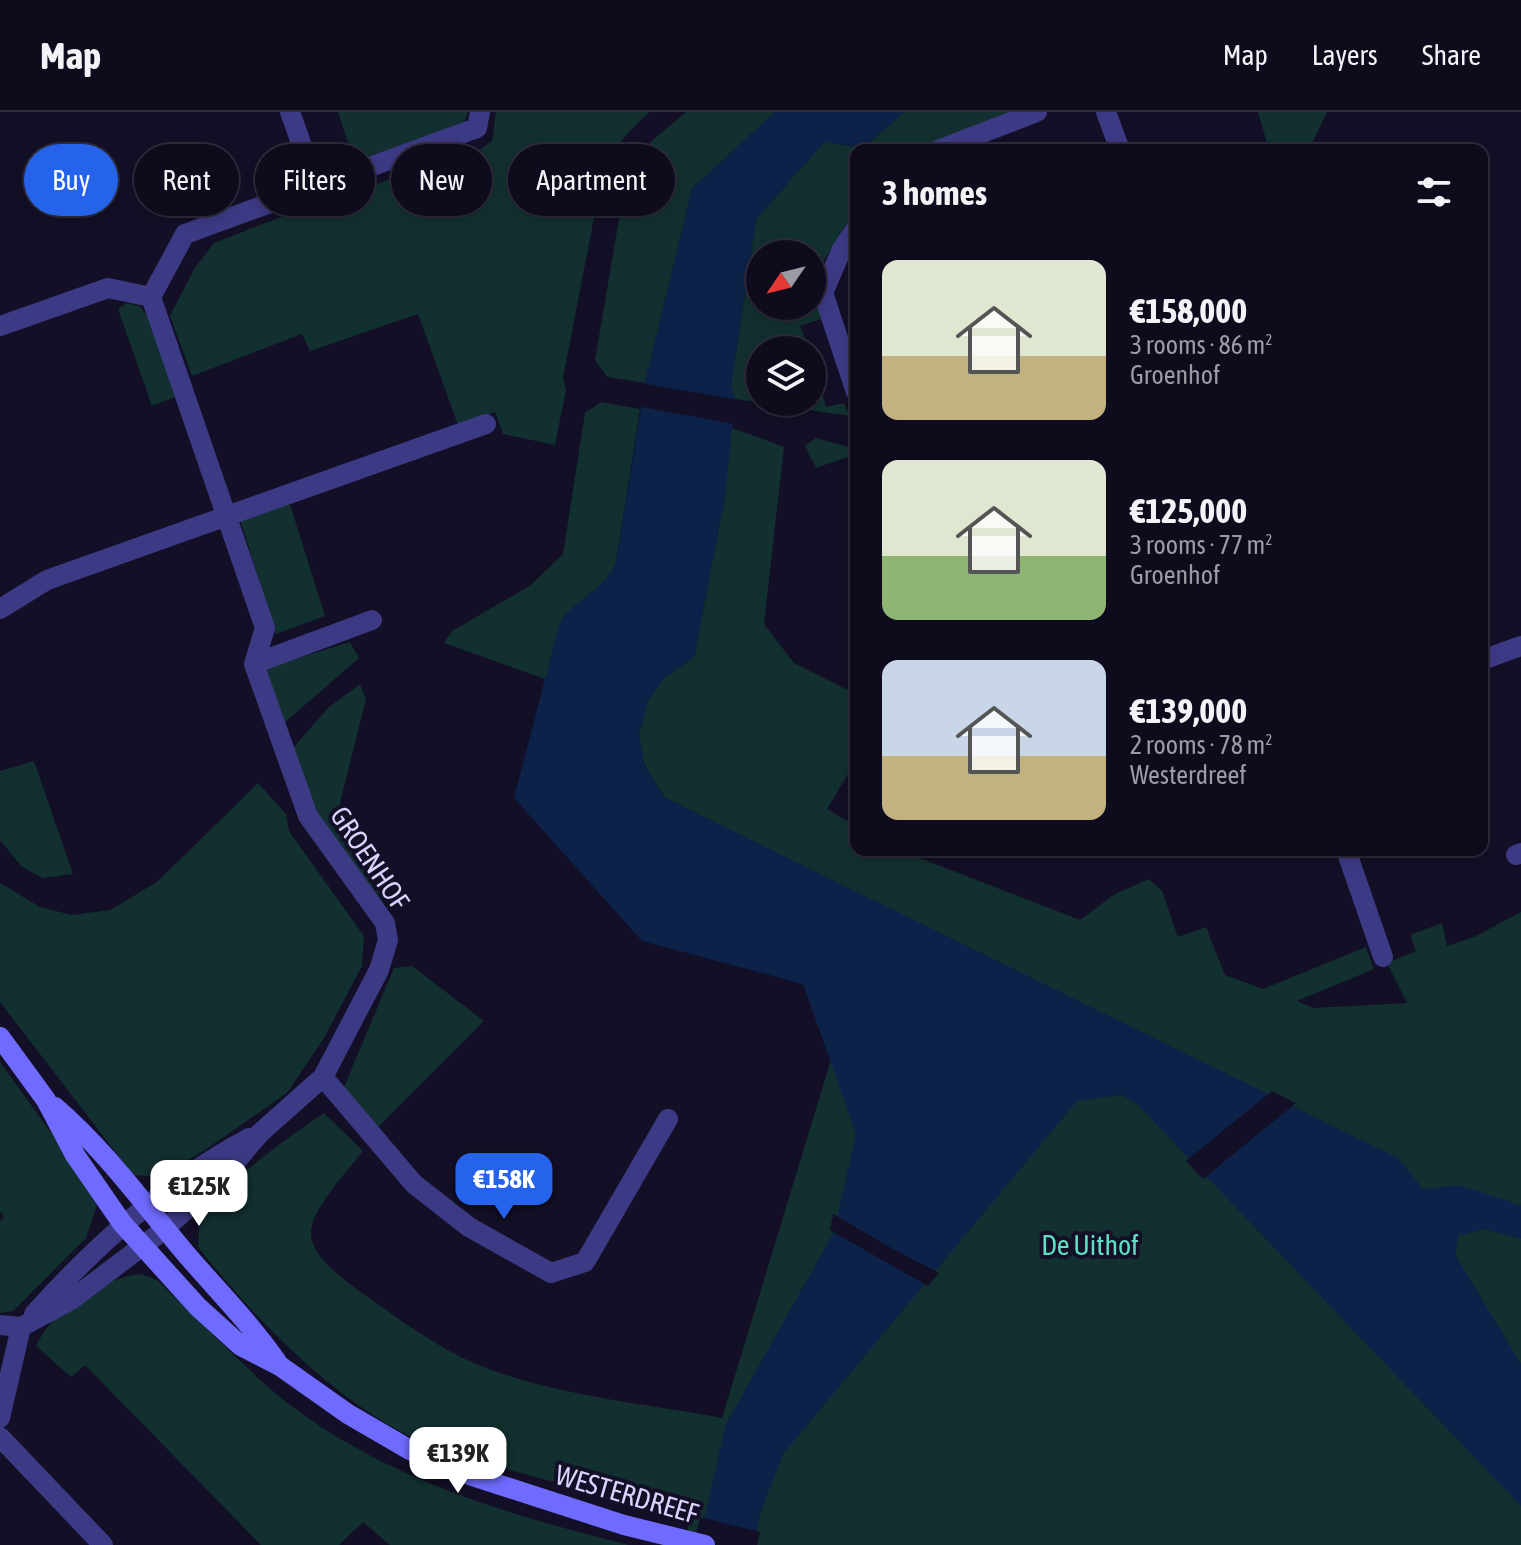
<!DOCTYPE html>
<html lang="en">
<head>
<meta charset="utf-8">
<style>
	:root { --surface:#0e0b1c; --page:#171425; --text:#f1f3f6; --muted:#9b9ba3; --line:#2e2b3b; --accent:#2563eb }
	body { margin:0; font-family:"Asap Condensed",sans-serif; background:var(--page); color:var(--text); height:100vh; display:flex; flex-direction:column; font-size:30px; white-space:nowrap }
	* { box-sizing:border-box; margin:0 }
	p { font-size:26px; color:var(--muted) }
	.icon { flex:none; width:44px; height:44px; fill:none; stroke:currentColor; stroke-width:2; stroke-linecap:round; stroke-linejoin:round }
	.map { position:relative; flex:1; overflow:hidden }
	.panel { position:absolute; left:850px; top:32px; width:638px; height:712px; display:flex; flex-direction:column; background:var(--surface); border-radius:16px; box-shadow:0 4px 12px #0003,0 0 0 2px var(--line) }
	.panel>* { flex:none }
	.hud { position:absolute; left:24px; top:32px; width:706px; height:72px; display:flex; gap:16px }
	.needle { width:52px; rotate:235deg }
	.fabs { position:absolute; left:746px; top:128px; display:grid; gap:16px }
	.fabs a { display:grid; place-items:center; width:80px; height:80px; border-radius:50%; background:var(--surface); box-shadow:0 4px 12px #0003,0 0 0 2px var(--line); font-size:40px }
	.price { position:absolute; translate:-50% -68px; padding:0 18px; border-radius:16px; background:#fff; color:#222; font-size:26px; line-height:52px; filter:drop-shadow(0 2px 4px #0008) }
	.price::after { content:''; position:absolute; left:50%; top:48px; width:24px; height:18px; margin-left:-12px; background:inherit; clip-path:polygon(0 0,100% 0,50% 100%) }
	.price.selected { background:var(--accent); color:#fff }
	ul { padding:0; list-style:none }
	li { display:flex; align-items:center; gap:24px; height:200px; padding:0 32px }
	li span { display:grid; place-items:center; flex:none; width:224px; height:160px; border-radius:16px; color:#555 }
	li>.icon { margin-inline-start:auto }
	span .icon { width:96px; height:96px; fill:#fffc; stroke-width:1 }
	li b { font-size:34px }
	h2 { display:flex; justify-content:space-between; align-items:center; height:96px; padding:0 32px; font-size:34px }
	.tag { padding:0 28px; border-radius:36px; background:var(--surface); box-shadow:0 4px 12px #0003,0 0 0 2px var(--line); font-size:28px; line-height:72px }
	.tag.selected { background:var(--accent); color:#fff }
	header { display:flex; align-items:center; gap:48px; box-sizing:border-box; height:112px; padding:0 40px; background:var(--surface); border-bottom:2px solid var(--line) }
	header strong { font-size:38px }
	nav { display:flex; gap:44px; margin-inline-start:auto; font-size:28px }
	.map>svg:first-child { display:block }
	.green { fill:#12302f; fill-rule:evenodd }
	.water { fill:#0c2248 }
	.pier { fill:#130f26 }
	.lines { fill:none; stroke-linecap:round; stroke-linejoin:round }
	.street { stroke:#3d3a85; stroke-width:20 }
	.secondary { stroke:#6f6bff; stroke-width:20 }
	.labels { text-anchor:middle; stroke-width:8; stroke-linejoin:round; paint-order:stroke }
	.street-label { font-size:28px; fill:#d9d4ff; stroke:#130f26 }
	.park-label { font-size:28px; fill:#5fe0c0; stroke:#130f26 }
</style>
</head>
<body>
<header>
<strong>Map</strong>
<nav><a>Map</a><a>Layers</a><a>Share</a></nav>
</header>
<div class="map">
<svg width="1521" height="1433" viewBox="0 0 1521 1433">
	<rect width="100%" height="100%" fill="#130f26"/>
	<path class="green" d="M338,0H468L464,13L354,49Z
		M496,0H650C626,20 611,40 601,70L563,266L566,278L555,333L503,322L495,300L458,313L418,202L310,239L302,222L192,264L170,204L194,157L214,131L320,90L478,39L492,29Z
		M686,0H775L692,77L645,271L607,265L595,248L623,84L634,44Z
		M904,0H1013L913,38H856V98L815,162L821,207L800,214L809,238H760V290H812V248L826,295L844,291L850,304L735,287L731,274L756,107L824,30L863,36ZM760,142H812V194H760Z
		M1258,0H1327L1309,38H1269Z
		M127,191L140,194L148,205L175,285L152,294L118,197Z
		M601,290L640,297L616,450L610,466L564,504L545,567L444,531L452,519L531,473L563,442L585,301Z
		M730,315L784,335L764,512L794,551L856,582V649L827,697L856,714V738H899L1080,808L1115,782L1149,767L1162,779L1178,825L1206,815L1225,863L1263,877L1366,835L1374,857L1297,889L1313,896L1407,891L1387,851L1416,839L1410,823L1442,811L1447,834L1474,825L1521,800V1433H683L691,1405C638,1393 585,1378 532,1364C501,1355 468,1349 438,1337C345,1301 259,1212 198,1135C199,1127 198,1117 201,1110C214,1077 293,1022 324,1001L363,1039C349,1057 311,1098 311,1120C310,1145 347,1170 365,1183C401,1208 437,1236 479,1253C555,1284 642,1291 722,1306L878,793L664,685L644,652L639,622L648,588L664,566L694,545L725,385Z
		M816,326L856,337V342L816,356L805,334Z
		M290,392L325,504L276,522L240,408Z
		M350,530L359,546L283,612L266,556Z
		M360,572L366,587L340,691L379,749L384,799L314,701L293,636L328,596Z
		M34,649L73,762L43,766L22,755L0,728V659Z
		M258,671L286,702L289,719L364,824L362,854L324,926L287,981L205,1038L160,1065L133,1063L0,890V771L40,795L72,803L110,798L157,770Z
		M412,854L484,909L377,1016L344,975L394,856Z
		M0,950L99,1087L86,1126L13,1199L0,1201V1109L4,1105L0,1099Z
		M141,1162L157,1168C194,1203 229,1240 267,1274C368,1362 501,1401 629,1433H390L363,1410L339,1433H261L85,1253L71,1265L36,1234C53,1197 102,1166 141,1162Z"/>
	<path class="water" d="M775,0H904L863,36L824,30L756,107L731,274L735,287L725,385L694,545L664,566L648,588L639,622L644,653L664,685L1398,1046L1423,1077L1459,1073L1521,1093V1127L1484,1117L1458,1124L1456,1144L1521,1252V1394L1136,991L1122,983L1077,989L783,1342L762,1396L753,1433H698L726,1312L834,1120L856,1022L803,872L642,829L514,686L559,513C573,487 605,479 616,450L645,271L692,77Z"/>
	<path class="pier" d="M641,271L739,288L734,312L637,294Z
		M1272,979L1296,991L1203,1067L1186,1049Z
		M833,1102L893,1137L939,1161L928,1174L830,1118Z
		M700,1405L760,1420L757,1433H694Z"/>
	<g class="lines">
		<path class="street" d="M290,0L316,73
			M1106,0L1120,38
			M938,38L1037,0
			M856,117L842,137L823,181L856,280
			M0,214L108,176L151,185
			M0,497L47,468L486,312
			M1482,548L1521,534
			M254,552L372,508
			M1346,738L1383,845
			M1516,743L1521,741
			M323,965L414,1072L469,1115L551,1161L585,1150L668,1007
			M34,1202C98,1131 164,1072 249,1026
			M0,1213L21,1215L0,1306
			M21,1215L71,1188L165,1117L227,1060L260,1021L323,965L379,858L388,828L385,811L308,704L254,552L265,516L151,185L185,122L477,16L480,0
			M0,1325L103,1433"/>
		<path class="secondary" d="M0,925L46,988L75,1043L122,1111L198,1195L241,1234L280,1254L348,1302L410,1338L460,1360L624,1413L705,1433
			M55,995C105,1038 143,1091 186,1142C217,1178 250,1211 277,1250"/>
	</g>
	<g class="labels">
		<g class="street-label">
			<text transform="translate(370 746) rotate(56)" y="10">GROENHOF</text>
			<text transform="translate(627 1382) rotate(16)" y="10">WESTERDREEF</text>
		</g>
		<g class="park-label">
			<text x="1090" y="1143">De Uithof</text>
		</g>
	</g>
</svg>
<div class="fabs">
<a><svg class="needle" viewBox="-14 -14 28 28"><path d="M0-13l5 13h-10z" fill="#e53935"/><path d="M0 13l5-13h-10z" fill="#9b9ba3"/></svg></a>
<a><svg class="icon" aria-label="layers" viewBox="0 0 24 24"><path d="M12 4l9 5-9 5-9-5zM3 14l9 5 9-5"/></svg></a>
</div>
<b class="price selected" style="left:504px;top:1109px">€158K</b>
<b class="price" style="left:199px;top:1116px">€125K</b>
<b class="price" style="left:458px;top:1383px">€139K</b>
<div class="hud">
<a class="tag selected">Buy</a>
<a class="tag">Rent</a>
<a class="tag">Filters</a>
<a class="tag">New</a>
<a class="tag">Apartment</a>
</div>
<section class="panel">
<h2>3 homes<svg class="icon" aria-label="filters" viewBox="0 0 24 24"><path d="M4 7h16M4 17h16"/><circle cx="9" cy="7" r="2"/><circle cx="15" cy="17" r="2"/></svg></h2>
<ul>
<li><span style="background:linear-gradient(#dfe7d0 60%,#c2b280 0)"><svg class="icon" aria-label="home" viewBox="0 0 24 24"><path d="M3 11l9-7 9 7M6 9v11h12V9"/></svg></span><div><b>€158,000</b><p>3 rooms · 86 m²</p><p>Groenhof</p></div></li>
<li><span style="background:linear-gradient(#dfe7d0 60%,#8fb573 0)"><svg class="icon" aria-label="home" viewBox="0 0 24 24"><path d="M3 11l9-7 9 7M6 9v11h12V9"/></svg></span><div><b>€125,000</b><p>3 rooms · 77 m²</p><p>Groenhof</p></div></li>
<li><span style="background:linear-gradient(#c9d6e8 60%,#c2b280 0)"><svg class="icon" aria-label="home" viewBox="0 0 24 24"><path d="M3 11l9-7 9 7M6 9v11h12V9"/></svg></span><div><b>€139,000</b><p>2 rooms · 78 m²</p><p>Westerdreef</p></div></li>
</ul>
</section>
</div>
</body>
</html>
